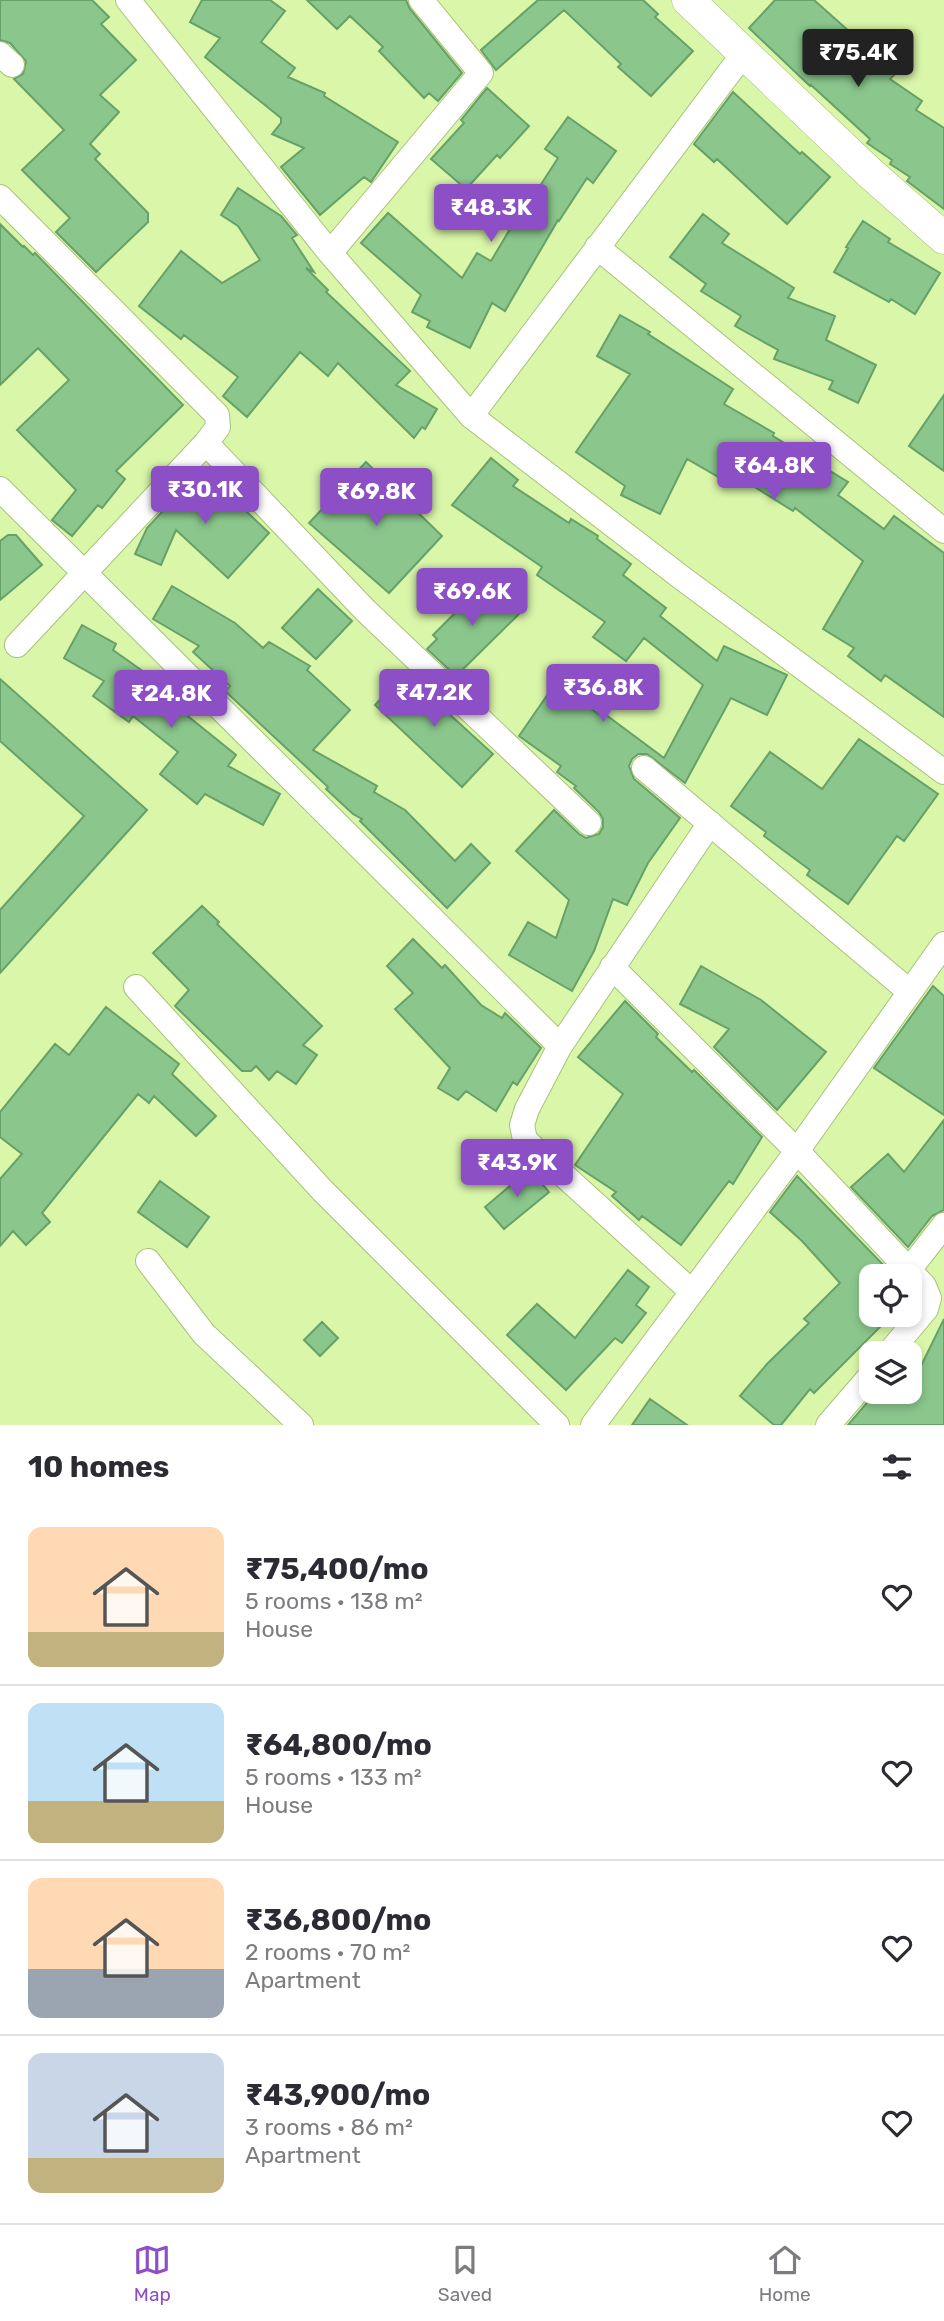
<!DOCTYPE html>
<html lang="en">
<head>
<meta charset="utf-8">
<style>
	:root { --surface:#fff; --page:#f2f2f3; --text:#2b2b33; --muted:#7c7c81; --line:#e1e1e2; --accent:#8c4fc5 }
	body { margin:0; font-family:Rubik,sans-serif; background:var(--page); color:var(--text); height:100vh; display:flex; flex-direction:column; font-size:26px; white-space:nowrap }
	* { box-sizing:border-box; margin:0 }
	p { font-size:23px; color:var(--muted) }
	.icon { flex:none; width:38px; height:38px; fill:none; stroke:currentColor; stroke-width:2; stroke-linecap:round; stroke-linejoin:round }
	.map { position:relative; height:1425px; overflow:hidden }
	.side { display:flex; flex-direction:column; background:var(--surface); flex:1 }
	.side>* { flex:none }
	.fabs { position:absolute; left:859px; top:1264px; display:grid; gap:14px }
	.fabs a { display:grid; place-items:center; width:63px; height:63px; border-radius:14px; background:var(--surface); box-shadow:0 4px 10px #0003; font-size:35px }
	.price { position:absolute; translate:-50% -60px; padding:0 16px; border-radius:7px; background:var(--accent); color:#fff; font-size:23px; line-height:46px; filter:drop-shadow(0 2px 4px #0008) }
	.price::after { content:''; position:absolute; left:50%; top:42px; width:21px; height:16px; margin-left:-10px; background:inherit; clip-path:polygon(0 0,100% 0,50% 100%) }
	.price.current { background:#222; color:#fff }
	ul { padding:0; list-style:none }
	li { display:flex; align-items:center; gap:21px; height:175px; padding:0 28px }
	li+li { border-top:2px solid var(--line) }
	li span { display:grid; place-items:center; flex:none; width:196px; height:140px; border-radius:14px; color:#555 }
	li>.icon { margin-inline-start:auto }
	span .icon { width:84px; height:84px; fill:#fffc; stroke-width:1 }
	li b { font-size:30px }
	h2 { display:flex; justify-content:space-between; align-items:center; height:84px; padding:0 28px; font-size:30px }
	.tabs { display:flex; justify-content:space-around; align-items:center; height:98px; border-top:2px solid var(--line); background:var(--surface); font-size:19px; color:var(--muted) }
	.tabs a { display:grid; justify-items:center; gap:4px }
	.tabs .current { color:var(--accent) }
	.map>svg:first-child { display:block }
	.building { fill:#8bc78d; stroke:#66a168; stroke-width:2 }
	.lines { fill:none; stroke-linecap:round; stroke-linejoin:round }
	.minor-casing { stroke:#a8c379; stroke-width:26 }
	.tertiary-casing { stroke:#a8c379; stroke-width:33 }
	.minor { stroke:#fff; stroke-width:24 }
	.tertiary { stroke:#fff; stroke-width:32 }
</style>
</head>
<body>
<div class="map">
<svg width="944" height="1425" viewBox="0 0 944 1425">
	<rect width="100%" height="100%" fill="#d9f6a9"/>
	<path class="building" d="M0,0H92L109,17L101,24L136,60L100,95L119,112L90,144L100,154L95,159L148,213V222L96,272L56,232L70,218L22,170L64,130L14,79L23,74L26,61L10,43L0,40Z
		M202,0H270L285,11L261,42L295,68L288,77L325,93L324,96L398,142L371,182L364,177L320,215L281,167L304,148L272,134L281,123V118L205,57L220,38L190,22Z
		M307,0H406L410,9L462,73L438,101L429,93L424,98L379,51L383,47L350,16L337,29Z
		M538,0H643L658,14L655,17L693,51L651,96L618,67L621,64L564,10L496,70L481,50Z
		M775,0H814L896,73L890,79L922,101L916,110L944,128V209L907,181L910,177L890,164L892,160L867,143L870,139L811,85L810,86L749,28Z
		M487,88L529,126L500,158L497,155L466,189L431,159L464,123L461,120Z
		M733,92L800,154L802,152L830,177L787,224L717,159L714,162L694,144Z
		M568,117L616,151L593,183L587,178L559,221L558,220L505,311L492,303L470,348L427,327L430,321L412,312L421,295L361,243L388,213L462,278L477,253L491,261L516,219L518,220L558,158L545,149Z
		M238,188L281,216L297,235L292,238L314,272L306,268L328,290L326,292L410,371L396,385L437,409L425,429L422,427L414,438L338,363L328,376L300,352L247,417L223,396L238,377L184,335L181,339L139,306L181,251L222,283L260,260L238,226L221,215Z
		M703,214L729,234L722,243L794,288L788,298L835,316L826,340L876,365L858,403L829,389L833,381L774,359L778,350L735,326L741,316L701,291L706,284L670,257Z
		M863,221L890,239L888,242L940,273L915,314L891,299L889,302L834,272L848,248L846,247Z
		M0,224L23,247L24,246L33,255L35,253L183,405L116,471L125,479L102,508L98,505L72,536L52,520L76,490L17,430L69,380L38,348L0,385Z
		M620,315L650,332L648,334L733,389L724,404L774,433L773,436L848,482L838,495L884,529L894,516L944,553V717L885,675L881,681L848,656L854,648L823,629L863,561L795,508L793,511L726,469L720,478L687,459L660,514L621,495L625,486L576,452L630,374L597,356Z
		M944,395V471L909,446Z
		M491,458L518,480L513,486L569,523L571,519L598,536L597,539L631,564L623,575L666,608L660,616L717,661L724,646L787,675L767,715L731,698L685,783L647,754H638L632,759L629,766L634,779L680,818L648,863L627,905L613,899L594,951L572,991L509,955L528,922L556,938L569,900L516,851L554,810L579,834L586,838L599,834L603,827V819L599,812L574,788L576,786L557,772L561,766L519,736L555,684L600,715L602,712L664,758L703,685L644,638L626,661L593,637L605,622L537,575L542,567L452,505Z
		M366,462L442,536L389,593L309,523Z
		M202,469L269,533L228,578L176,530L161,565L135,554L147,528Z
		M8,535H16L42,565L0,600V541Z
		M487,581L520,613L456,676L427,649L437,639L433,635Z
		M172,586L235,623L263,648L269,642L310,666L307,670L350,710L313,750L377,786L374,792L405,810L455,861L471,844L490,863L447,908L360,821L362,819L353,814L326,789L328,787L225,691L230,686L193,652L199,646L153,619Z
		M318,589L352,621L316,659L282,628Z
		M82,625L116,644L113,650L158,682L153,688L236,755L228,766L280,794L263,825L205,794L197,804L160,774L178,752L133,716L129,722L93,696L104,681L64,658Z
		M407,671L449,710L447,712L493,754L462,787L375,705Z
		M0,679L147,810L0,973V910L84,816L0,741Z
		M859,739L938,794L904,841L897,836L848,904L807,875L810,870L764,836L766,832L731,806L770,752L822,789Z
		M202,906L219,922L217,924L322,1026L303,1045L317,1055L296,1084L277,1071L269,1080L256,1066L251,1071H242L175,1006L189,990L153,953Z
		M413,939L442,968L445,965L481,1005L502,1018L505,1013L541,1048L517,1085L513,1082L496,1111L466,1091L458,1100L438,1088L450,1068L395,1009L413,993L387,966Z
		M701,966L761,1000L826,1052L777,1110L714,1047L729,1029L680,1004Z
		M933,986L944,996V1115L874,1068Z
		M625,1001L658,1034L656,1037L692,1072L694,1070L762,1137L733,1184L729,1181L681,1245L642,1216L639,1220L612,1196L616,1192L575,1165L623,1094L578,1057Z
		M106,1007L179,1064L172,1074L216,1116L196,1136L154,1096L149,1103L138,1094L42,1213L50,1222L26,1245L13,1231L0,1246V1179L22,1154L0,1137V1112L55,1044L69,1055Z
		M944,1120V1210L932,1216L908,1247L851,1187L888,1154L904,1172Z
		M530,1169L549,1192L504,1229L485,1207Z
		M797,1176L894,1276H872V1314H893L814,1393L810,1389L781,1425H774L740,1396L767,1364L809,1323L804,1319L840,1283L802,1241L770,1212Z
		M160,1181L209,1217L187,1247L138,1212Z
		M628,1270L649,1287L636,1305L646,1313L622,1343L615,1338L566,1390L507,1335L537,1304L575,1338Z
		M944,1319V1425H848L877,1391H910V1364L919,1370Z
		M322,1322L338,1338L320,1356L304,1340Z
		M650,1399L687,1425H632Z"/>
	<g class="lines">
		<defs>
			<path id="minor" d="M128,0L330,253L471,416L682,578L944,772
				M0,54L12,65
				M0,197L217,415L218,427L206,443L17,645
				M597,247L944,531
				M330,253L481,73L421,0
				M471,416L744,53
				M206,443L365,610L589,823
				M0,489L560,1046
				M644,768L910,992
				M612,967L797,1151L924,1286L929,1298L926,1309L889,1353
				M136,987L322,1190L557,1425
				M148,1261L204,1334L301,1425
				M909,1270L944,1225
				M692,1292L525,1140L522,1125L527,1109L560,1046L710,823
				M593,1425L797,1151L944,944
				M828,1425L872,1374"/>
			<path id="tertiary" d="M688,0L870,173L944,238"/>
		</defs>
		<use href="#minor" class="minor-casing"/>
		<use href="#tertiary" class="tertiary-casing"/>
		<use href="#minor" class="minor"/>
		<use href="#tertiary" class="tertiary"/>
	</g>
</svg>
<div class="fabs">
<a><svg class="icon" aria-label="locate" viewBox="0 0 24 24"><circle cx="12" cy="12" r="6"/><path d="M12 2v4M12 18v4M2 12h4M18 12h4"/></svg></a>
<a><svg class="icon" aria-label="layers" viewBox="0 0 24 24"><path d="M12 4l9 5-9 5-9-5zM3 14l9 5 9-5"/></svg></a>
</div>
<b class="price current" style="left:858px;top:89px">₹75.4K</b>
<b class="price" style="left:491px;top:244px">₹48.3K</b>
<b class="price" style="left:774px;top:502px">₹64.8K</b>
<b class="price" style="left:205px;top:526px">₹30.1K</b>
<b class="price" style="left:376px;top:528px">₹69.8K</b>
<b class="price" style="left:472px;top:628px">₹69.6K</b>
<b class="price" style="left:603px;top:724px">₹36.8K</b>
<b class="price" style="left:434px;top:729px">₹47.2K</b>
<b class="price" style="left:171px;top:730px">₹24.8K</b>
<b class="price" style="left:517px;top:1199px">₹43.9K</b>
</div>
<section class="side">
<h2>10 homes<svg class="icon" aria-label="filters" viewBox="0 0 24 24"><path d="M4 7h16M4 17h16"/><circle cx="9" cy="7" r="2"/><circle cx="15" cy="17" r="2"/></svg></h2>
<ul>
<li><span style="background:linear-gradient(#ffd9b3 75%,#c2b280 0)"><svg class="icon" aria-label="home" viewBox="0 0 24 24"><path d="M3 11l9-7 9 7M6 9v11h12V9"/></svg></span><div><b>₹75,400/mo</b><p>5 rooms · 138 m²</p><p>House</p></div><svg class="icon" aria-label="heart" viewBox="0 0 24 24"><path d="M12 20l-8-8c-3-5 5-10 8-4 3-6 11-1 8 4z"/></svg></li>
<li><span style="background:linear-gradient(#bfe0f5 70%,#c2b280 0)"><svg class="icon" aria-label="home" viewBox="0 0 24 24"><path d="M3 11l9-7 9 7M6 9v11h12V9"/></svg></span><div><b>₹64,800/mo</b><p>5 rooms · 133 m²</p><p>House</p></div><svg class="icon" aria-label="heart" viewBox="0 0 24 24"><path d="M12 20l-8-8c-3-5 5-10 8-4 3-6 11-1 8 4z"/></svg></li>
<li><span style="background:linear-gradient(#ffd9b3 65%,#9aa5b1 0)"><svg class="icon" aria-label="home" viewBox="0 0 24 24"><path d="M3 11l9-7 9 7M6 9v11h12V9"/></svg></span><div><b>₹36,800/mo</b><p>2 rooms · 70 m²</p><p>Apartment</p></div><svg class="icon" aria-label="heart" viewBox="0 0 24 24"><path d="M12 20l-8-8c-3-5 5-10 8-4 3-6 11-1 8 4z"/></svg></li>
<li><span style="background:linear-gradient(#c9d6e8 75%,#c2b280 0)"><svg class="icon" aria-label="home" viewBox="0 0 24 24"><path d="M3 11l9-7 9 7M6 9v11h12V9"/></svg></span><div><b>₹43,900/mo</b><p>3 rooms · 86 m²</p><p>Apartment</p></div><svg class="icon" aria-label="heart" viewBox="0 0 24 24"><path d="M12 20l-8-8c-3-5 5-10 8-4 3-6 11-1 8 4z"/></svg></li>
</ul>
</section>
<nav class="tabs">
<a class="current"><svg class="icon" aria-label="map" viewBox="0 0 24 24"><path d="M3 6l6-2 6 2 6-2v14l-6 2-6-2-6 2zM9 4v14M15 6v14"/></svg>Map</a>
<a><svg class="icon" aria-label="saved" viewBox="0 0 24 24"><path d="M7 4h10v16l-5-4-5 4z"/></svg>Saved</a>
<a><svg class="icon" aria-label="home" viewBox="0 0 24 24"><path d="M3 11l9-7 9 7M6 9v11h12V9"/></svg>Home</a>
</nav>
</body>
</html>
